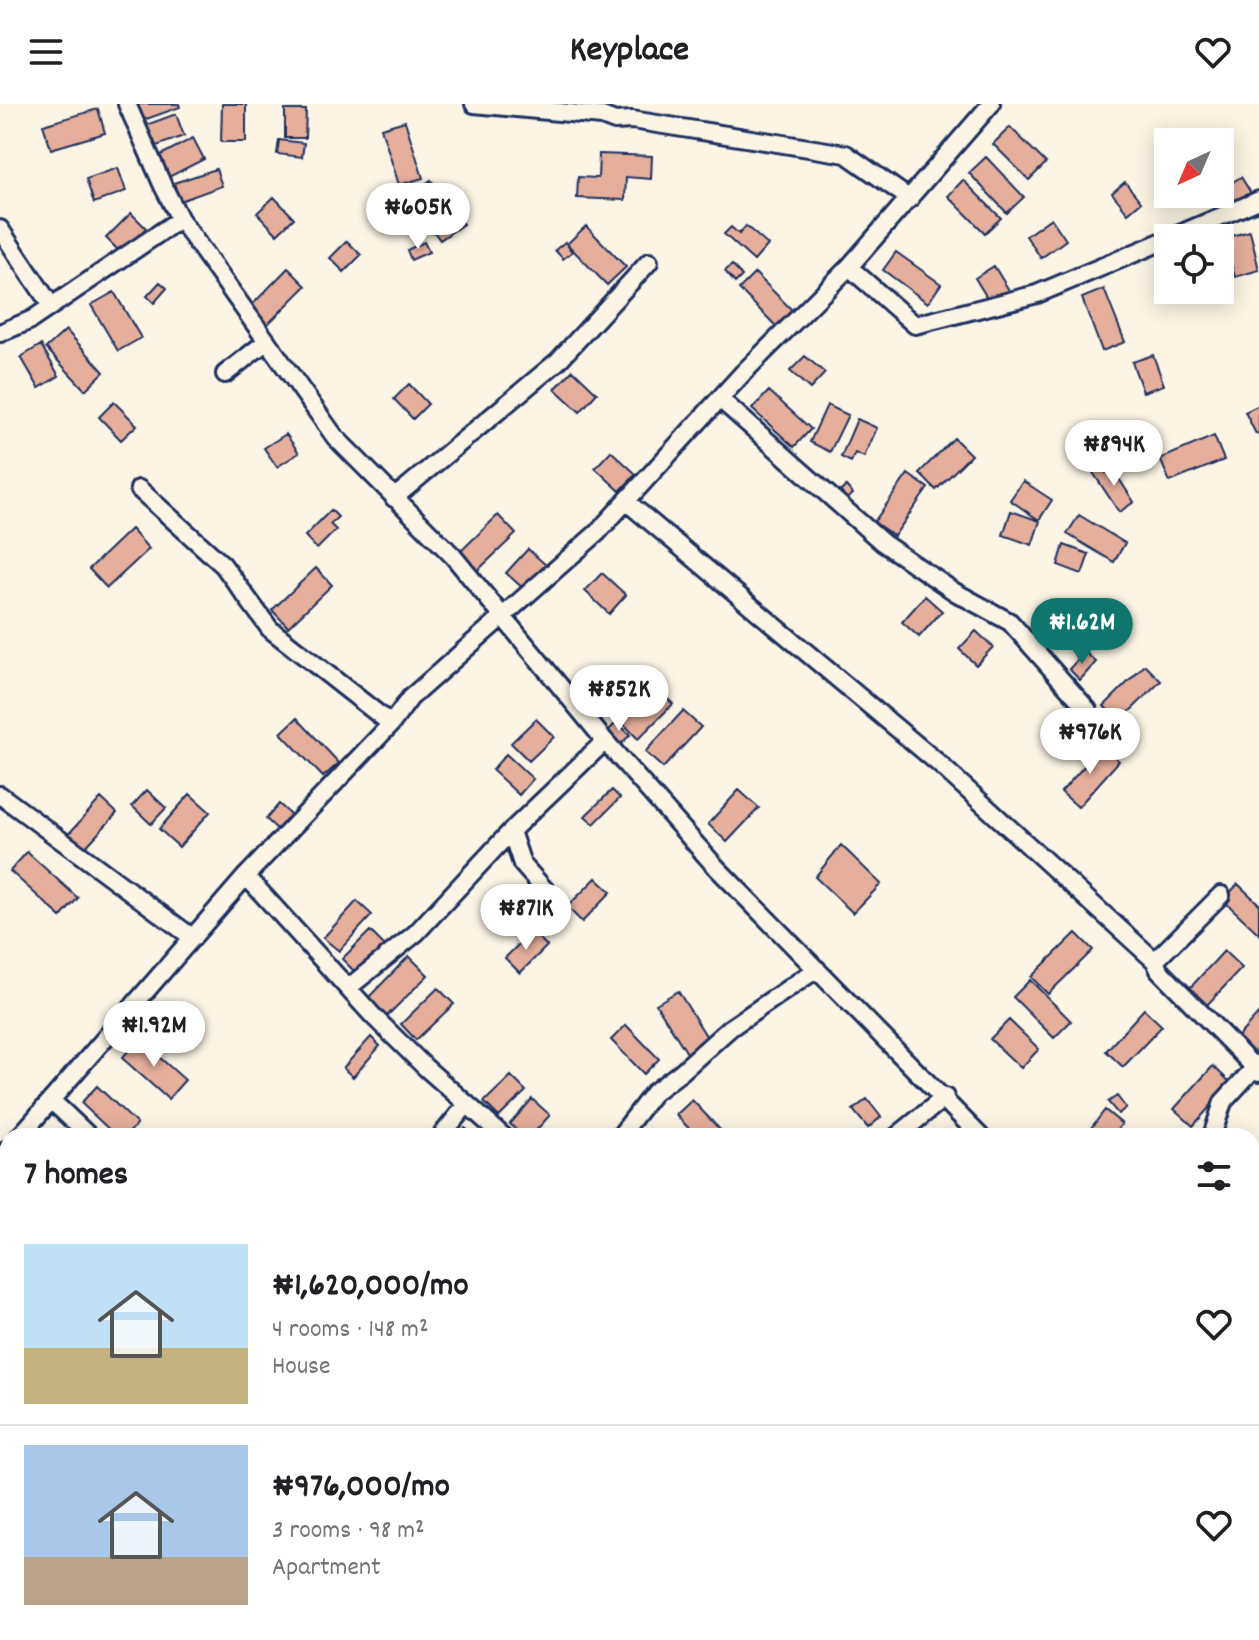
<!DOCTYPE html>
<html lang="en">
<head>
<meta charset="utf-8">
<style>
	:root { --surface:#fff; --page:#f2f2f2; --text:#202124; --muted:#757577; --line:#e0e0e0; --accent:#0f766e }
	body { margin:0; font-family:Dekko,sans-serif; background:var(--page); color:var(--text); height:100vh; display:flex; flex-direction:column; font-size:30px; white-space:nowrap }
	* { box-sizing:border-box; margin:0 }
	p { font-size:26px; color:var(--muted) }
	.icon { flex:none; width:44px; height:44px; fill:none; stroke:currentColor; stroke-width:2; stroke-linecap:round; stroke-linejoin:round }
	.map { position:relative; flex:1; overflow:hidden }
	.panel { position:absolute; left:0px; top:1024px; width:1260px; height:512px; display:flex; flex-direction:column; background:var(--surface); border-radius:24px 24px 0 0; box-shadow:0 4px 20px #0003 }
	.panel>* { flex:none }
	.needle { width:52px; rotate:224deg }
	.controls { position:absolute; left:1154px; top:24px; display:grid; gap:16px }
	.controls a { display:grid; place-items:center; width:80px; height:80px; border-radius:0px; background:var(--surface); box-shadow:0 4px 20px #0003; font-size:40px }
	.price { position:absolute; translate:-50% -68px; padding:0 18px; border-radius:28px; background:#fff; color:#222; font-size:26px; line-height:52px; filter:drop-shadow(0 2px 4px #0008) }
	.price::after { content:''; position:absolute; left:50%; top:48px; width:24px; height:18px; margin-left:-12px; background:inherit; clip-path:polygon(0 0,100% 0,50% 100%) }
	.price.active { background:var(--accent); color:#fff }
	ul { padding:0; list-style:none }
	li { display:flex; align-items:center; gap:24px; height:200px; padding:0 24px }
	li+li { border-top:2px solid var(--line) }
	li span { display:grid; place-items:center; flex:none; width:224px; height:160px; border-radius:0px; color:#555 }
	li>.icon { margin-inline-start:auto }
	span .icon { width:96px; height:96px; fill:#fffc; stroke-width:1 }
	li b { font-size:34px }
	h2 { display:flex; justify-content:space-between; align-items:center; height:96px; padding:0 24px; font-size:34px }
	header { display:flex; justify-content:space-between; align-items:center; height:104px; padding:0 24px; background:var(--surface); font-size:36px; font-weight:700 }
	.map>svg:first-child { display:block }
	.building { fill:#e6af9b; stroke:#1b2f5e; stroke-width:2 }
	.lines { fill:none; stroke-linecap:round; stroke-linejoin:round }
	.minor-casing { stroke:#1b2f5e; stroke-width:22 }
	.minor { stroke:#fcf5e5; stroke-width:16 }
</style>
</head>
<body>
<header><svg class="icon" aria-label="menu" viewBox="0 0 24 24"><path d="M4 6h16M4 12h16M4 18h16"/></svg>Keyplace<svg class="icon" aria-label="heart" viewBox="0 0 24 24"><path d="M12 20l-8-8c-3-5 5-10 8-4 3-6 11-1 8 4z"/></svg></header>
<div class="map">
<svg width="1259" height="1536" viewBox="0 0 1259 1536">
	<rect width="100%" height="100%" fill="#fcf5e5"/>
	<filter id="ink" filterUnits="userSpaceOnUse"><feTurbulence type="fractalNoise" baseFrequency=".0125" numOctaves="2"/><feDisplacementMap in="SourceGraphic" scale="16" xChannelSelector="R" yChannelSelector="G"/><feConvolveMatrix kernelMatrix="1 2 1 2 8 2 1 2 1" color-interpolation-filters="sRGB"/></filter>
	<g filter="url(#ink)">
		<path class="building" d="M135,0H179L180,3L141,17Z
			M222,0H246V38H221Z
			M98,5L105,29L51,45L43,21Z
			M285,6H306L305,34H285Z
			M176,10L184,32L154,43L146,21Z
			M405,17L423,74L399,81L381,24Z
			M1010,23L1046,59L1029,76L993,40Z
			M193,34L204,55L167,74L157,53Z
			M279,36L304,39L302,53L277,50Z
			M599,50L652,52L651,75L626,73L625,96L577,94L578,73L598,74Z
			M986,53L1024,93L1007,109L969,69Z
			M118,64L126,87L94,99L86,75Z
			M216,65L222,82L180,97L174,79Z
			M1241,73L1254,94L1237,104L1224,83Z
			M431,76L463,120L440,136L408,92Z
			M963,76L1001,114L985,129L948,92Z
			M1125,78L1141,98L1128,109L1112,89Z
			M274,93L294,114L277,130L257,109Z
			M131,109L146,124L121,149L106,134Z
			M1051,114L1066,136L1041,154L1026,132Z
			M586,122L626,163L607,181L567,140Z
			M746,122L768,141L754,157L724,130L731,123L739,130Z
			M1250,127L1259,166L1235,173L1224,134Z
			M347,137L361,151L344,168L330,154Z
			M424,138L429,148L411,156L407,146Z
			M565,138L572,148L563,155L555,146Z
			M896,148L941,180L928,199L883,166Z
			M732,161L742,172L735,179L725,167Z
			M994,162L1010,188L991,200L975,174Z
			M288,164L306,182L266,222L248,205Z
			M755,169L794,208L778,224L739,185Z
			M160,178L167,184L154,199L147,192Z
			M1104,185L1125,238L1102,247L1082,194Z
			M114,188L141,234L118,247L91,201Z
			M66,226L104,268L85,286L46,244Z
			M41,241L59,272L39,284L21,253Z
			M1153,251L1164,281L1143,288L1132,258Z
			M805,252L825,269L810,285L790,267Z
			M573,266L597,289L580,308L555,285Z
			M409,280L428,300L413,315L394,295Z
			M769,287L811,325L794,343L752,305Z
			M114,298L137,321L121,336L99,313Z
			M827,301L848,311L830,348L810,338Z
			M1259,301V329L1256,330L1245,308Z
			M857,315L877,324L864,353L855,349L851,358L841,353Z
			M286,330L299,349L277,363L264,344Z
			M1214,332L1224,356L1170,378L1160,355Z
			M954,334L971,351L936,386L919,369Z
			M611,347L636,370L620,387L595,364Z
			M1101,361L1106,369L1112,364L1134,398L1119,408L1092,367Z
			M908,370L928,384L894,432L874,418Z
			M1023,377L1052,396L1039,416L1010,396Z
			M846,382L853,390L843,399L836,392Z
			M331,406L338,413L330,420L336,426L317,445L305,432Z
			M1011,407L1040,417L1032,441L1003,431Z
			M498,411L516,430L476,468L458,450Z
			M1079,411L1125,439L1114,458L1067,430Z
			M131,425L149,445L107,484L89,465Z
			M1064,441L1089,450L1082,470L1058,461Z
			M528,445L547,462L525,486L506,469Z
			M316,464L332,481L288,523L272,506Z
			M602,469L626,491L609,510L585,487Z
			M925,492L942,507L919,533L902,518Z
			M976,527L993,543L976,561L959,545Z
			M1085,548L1096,558L1080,576L1069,565Z
			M1145,561L1161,577L1119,618L1104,602Z
			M656,583L673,600L638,635L621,617Z
			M683,607L701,623L663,664L645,648Z
			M297,614L339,659L323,673L281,629Z
			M536,615L554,633L529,657L511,639Z
			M617,618L630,631L621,640L608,627Z
			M1103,641L1119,657L1078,703L1061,688Z
			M506,650L533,675L519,691L492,666Z
			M147,686L166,704L151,720L132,702Z
			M612,686L620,694L594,720L585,712Z
			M739,686L759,704L727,738L708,720Z
			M190,690L210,708L179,743L159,725Z
			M101,694L117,709L81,748L65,734Z
			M279,700L291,711L278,726L266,715Z
			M841,741L881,780L853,809L815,773Z
			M27,748L78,794L61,813L10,767Z
			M596,774L611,788L582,818L567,803Z
			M1238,780L1259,800V830L1223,796Z
			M357,797L372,811L339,847L323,834Z
			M370,827L387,844L359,872L342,855Z
			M532,827L547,842L520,869L505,854Z
			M1076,829L1093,846L1048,890L1031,873Z
			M1224,847L1242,864L1205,903L1188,886Z
			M409,852L428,871L384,915L366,896Z
			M1030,876L1071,917L1054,934L1013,893Z
			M438,884L454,900L416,936L401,920Z
			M678,887L708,935L687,949L656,900Z
			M1144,905L1162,922L1123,963L1106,947Z
			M1259,909V943L1251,952L1234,937Z
			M1009,916L1039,945L1021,964L990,935Z
			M626,921L659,955L644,970L611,936Z
			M371,933L380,942L353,973L343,964Z
			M139,935L185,976L168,995L122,954Z
			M1213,962L1231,979L1193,1022L1174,1005Z
			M511,972L526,987L499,1013L484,998Z
			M97,982L137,1020L126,1032H116L81,999Z
			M1117,992L1126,1004L1118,1010L1108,998Z
			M532,995L550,1011L531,1032H523L510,1020Z
			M867,995L881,1013L868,1024L853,1006Z
			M692,996L726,1032H696L676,1011Z
			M1105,1006L1122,1020L1112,1032H1102L1091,1024Z
			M465,1024L476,1032H459Z
			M1252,1080L1259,1084V1104L1255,1110L1252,1108Z
			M1252,1227L1259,1234V1244L1254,1249Z
			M3,1492L8,1497V1522L0,1531V1496Z
			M1259,1499V1529L1252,1522V1507Z
			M89,1528H121L113,1536H98Z
			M139,1528H166L169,1531L165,1536H131Z
			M488,1528H530L523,1536H496Z
			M869,1528H902L894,1536H866L863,1533Z
			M1063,1528H1069L1078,1536H1055Z"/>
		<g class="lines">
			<defs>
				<path id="minor" d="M127,0L163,82L180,115L335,333L453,452L605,637L715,762L980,1032
					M474,0L602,12L615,17L632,16L846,50L910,95
					M0,125L50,200
					M1170,134L1259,96
					M849,163L915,221L1037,190L1168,135
					M0,229L31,216L180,115
					M225,270L267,237
					M720,295L883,439L955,488L1010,518L1088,606
					M139,385L223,461L270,525L391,620
					M394,394L558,257L649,158
					M627,398L937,658L1155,857L1159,866L1259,968
					M0,691L193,834
					M511,727L522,760L546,787
					M246,772L374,913L426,964L503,1032
					M1155,857L1221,791
					M348,884L416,829L511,727L605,637
					M51,996L89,1032
					M20,1032L246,772L391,620L410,594L597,429L743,269L849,163L991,0
					M441,1032L467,1000
					M620,1032L653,989L681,968L730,924L817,865
					M897,1032L945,993
					M1212,1032L1223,998L1259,959
					M0,1054L8,1045
					M0,1147L8,1154
					M1252,1324L1259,1331
					M0,1347L8,1354
					M221,1528L230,1536
					M460,1528L471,1536
					M703,1528L713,1536
					M962,1528L970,1536
					M25,1536L32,1528"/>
			</defs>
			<use href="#minor" class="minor-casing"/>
			<use href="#minor" class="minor"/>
		</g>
	</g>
</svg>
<div class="controls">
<a><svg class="needle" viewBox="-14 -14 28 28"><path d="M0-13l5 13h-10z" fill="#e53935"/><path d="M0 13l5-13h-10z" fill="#757577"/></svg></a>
<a><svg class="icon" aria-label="locate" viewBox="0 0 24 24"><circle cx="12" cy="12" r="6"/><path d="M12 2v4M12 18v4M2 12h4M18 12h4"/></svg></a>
</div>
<b class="price" style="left:418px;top:147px">₦605K</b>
<b class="price" style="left:1114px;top:384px">₦894K</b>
<b class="price active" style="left:1082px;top:562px">₦1.62M</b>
<b class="price" style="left:619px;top:629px">₦852K</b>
<b class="price" style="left:1090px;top:672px">₦976K</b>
<b class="price" style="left:526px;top:848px">₦871K</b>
<b class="price" style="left:154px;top:965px">₦1.92M</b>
<section class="panel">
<h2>7 homes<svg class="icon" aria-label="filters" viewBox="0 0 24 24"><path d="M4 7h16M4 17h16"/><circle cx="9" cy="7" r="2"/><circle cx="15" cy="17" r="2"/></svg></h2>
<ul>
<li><span style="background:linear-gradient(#bfe0f5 65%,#c2b280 0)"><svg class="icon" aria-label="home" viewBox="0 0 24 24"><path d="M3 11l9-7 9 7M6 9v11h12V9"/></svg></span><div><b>₦1,620,000/mo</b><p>4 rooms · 148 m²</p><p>House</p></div><svg class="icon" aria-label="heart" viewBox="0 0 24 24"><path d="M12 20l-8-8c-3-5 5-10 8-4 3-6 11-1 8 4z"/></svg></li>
<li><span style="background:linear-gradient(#a9c7e8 70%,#b9a48a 0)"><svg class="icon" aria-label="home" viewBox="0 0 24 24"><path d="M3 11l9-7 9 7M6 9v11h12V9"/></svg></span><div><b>₦976,000/mo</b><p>3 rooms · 98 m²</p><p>Apartment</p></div><svg class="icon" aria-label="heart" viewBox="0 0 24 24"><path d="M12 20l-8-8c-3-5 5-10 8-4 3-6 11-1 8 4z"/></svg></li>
</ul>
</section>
</div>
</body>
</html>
